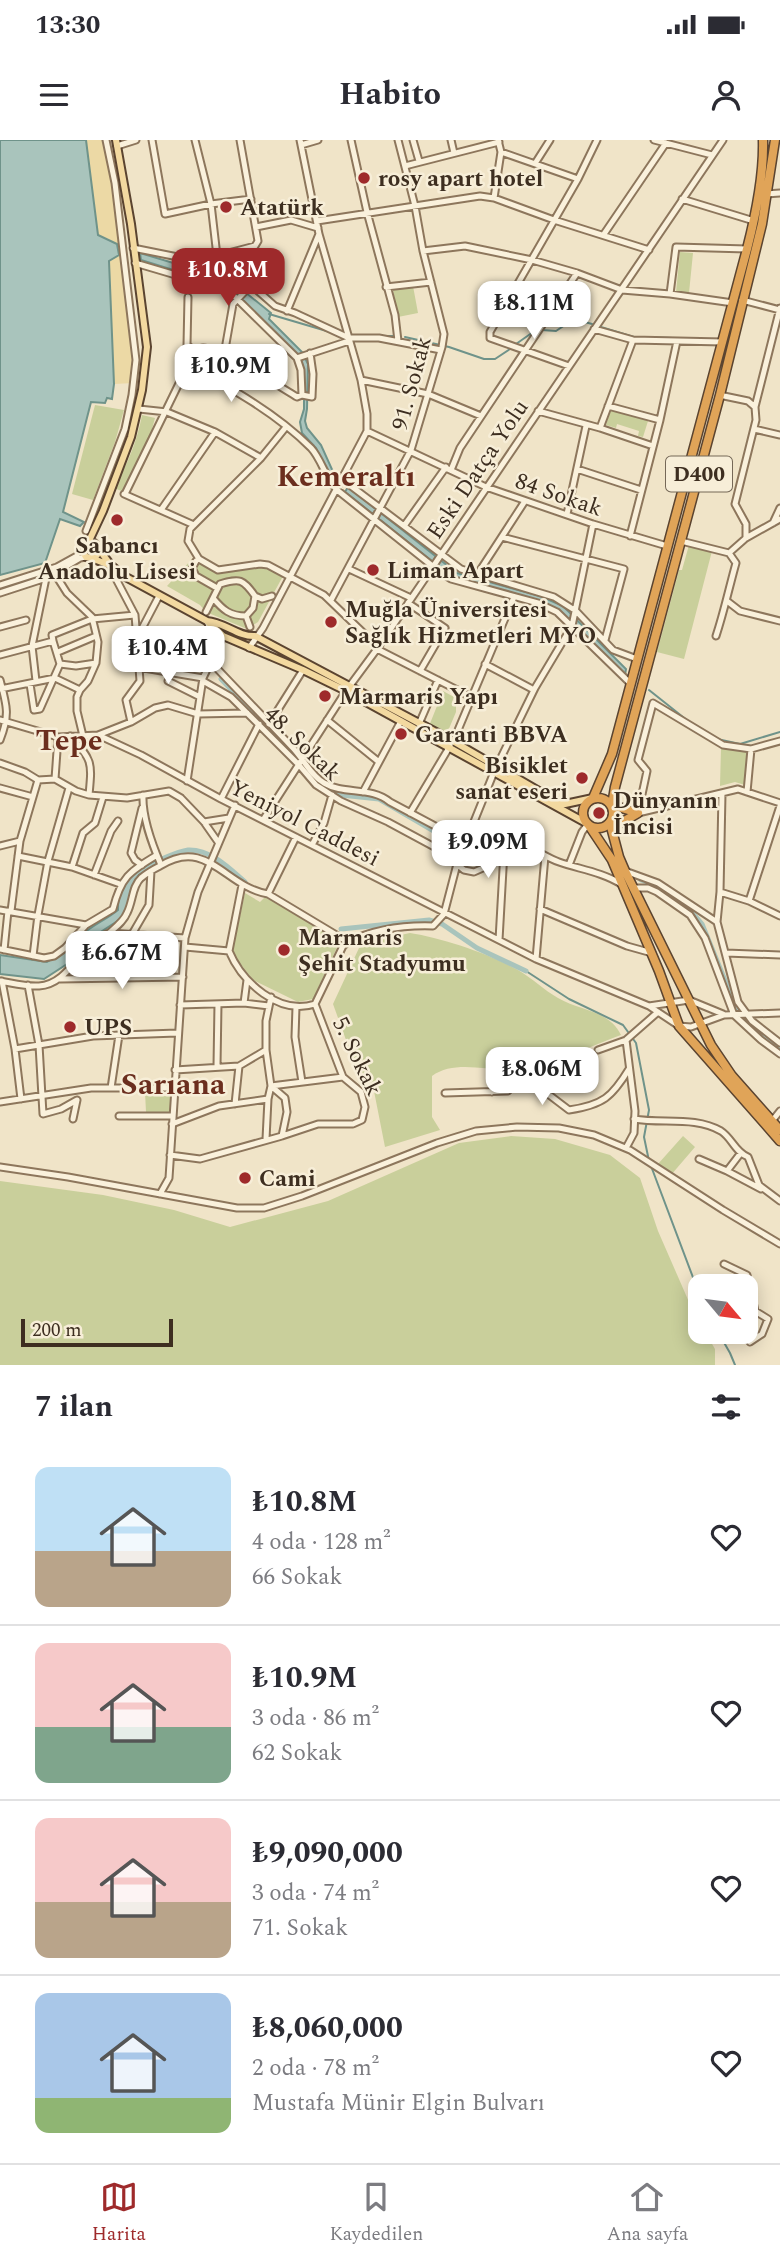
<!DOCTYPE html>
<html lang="tr">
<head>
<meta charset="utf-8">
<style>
	:root { --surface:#fff; --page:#f7f7f7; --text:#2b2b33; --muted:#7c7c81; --line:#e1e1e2; --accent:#9e2a2b }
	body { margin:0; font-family:Spectral,serif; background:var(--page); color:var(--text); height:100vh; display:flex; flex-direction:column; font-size:26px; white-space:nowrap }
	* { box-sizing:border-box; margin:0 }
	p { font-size:23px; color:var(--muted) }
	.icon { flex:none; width:38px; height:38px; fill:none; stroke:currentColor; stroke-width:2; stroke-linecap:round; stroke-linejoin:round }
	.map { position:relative; height:1225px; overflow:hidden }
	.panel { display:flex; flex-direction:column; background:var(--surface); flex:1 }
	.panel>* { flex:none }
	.needle { width:46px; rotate:119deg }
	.buttons { position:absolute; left:688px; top:1134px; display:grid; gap:14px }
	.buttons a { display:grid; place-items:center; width:70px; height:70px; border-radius:14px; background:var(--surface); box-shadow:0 4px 18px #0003; font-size:35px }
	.scale { position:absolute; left:21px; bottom:18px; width:152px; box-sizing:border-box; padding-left:7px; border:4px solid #3d2e20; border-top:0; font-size:19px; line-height:24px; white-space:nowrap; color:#3d2e20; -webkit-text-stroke:5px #f7eed8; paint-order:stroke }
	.price { position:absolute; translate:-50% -60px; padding:0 16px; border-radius:14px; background:#fff; color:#222; font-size:23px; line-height:46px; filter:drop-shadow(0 2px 4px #0008) }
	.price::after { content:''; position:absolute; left:50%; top:42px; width:21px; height:16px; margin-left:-10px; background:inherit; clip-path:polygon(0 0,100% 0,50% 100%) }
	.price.active { background:var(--accent); color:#fff }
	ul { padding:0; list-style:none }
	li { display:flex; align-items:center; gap:21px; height:175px; padding:0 35px }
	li+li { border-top:2px solid var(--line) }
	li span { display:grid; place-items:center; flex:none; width:196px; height:140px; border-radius:14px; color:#555 }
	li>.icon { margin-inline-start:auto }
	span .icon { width:84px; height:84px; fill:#fffc; stroke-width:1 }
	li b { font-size:30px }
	h2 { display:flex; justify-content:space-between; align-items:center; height:84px; padding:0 35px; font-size:30px }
	.status { display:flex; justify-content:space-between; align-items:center; height:49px; padding:0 35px; background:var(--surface); direction:ltr }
	.status svg { height:19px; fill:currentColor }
	header { display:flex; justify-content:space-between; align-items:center; height:91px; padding:0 35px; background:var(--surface); font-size:32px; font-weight:700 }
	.dock { display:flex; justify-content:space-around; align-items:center; height:98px; border-top:2px solid var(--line); background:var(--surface); font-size:19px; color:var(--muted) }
	.dock a { display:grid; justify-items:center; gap:4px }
	.dock .active { color:var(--accent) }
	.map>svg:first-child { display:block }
	.green { fill:#c9cf9b }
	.sand { fill:#ecd9a5 }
	.water { fill:#a9c4bc; stroke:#6f938a; stroke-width:2 }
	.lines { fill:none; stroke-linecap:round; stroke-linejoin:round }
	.stream { stroke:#6f938a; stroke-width:2 }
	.canal { stroke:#a9c4bc; stroke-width:5 }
	.minor-casing { stroke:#8d765c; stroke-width:9 }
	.major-casing { stroke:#5b4430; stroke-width:10 }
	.highway-casing { stroke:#5b4430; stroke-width:11 }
	.minor { stroke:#faf1dc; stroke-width:5 }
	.major { stroke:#f3d9a0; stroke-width:6 }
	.highway { stroke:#e0a458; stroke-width:8 }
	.poi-dot { fill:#9e2a2b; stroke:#f7eed8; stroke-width:2.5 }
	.labels { text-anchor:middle; stroke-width:5; stroke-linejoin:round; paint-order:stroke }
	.shield { fill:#f7eed8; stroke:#756857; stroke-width:2 }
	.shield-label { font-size:21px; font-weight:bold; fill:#3d2e20 }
	.poi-label { font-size:23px; font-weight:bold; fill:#3d2e20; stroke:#f7eed8; text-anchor:start }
	.street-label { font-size:23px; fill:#3d2e20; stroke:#f7eed8 }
	.district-label { font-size:30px; font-weight:bold; fill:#6b2e1e; stroke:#f7eed8 }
</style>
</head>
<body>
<div class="status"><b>13:30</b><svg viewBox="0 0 49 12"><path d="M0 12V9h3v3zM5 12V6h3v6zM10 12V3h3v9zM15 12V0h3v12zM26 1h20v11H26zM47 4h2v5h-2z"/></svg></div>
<header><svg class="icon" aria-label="menu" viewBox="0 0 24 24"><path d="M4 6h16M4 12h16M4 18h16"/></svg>Habito<svg class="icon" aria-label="person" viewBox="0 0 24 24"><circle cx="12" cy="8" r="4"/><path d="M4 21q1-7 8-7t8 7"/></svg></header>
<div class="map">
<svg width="780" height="1225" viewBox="0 0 780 1225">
	<rect width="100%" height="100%" fill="#f0e4c8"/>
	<path class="green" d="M680,112L693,113L689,153L676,152Z
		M413,146L418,173L398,177L393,150Z
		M95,265L124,270L115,302L93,360L72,354Z
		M611,269L620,270L648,281L643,297L638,296L639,291L617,284L616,288L606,285Z
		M142,275L155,278L148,304L124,352L114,348C127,325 137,302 142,275Z
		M689,405L712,411L684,519L657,512L679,430H682Z
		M193,418L218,433L263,425L283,436L258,482L247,489L206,472L200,465L167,446Z
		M443,551L454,557L452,562L456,564V572L448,591V596L429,586Z
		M721,608L749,612L745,645L735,642L720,646Z
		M245,753L260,762L265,757L340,801L313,859L298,862L253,840L232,813Z
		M410,793C442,798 490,814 518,830C532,838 544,850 558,858C580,871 609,870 621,895C589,907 539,930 506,930C482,929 452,921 432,936V977L440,990L385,1007L373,946L354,922L333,864L359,808L382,799Z
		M145,952H171L170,972H146Z
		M511,996L555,999L610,1015L640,1038L658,1091L689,1162L700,1182V1192H705L715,1209V1225H0V1041L103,1055L174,1070L230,1087L328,1061L459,1003Z
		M683,996L695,1007L671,1035L658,1024Z"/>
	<path class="sand" d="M86,0H106L115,43L136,220L134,243L114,244L109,120L119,115L109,99L98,95Z"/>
	<path class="water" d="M0,0H86L98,95L117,104L119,115L109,121L114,244L112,259L107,258L105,263L91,262L63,372L84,382L80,386L60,379L45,423L0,435Z
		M140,113L230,140L271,173L269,179L302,212L308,224L307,269L305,281L307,288L321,305L335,336L330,339L316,308L302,293L300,282L304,269V231L297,215L231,148L141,120Z
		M348,347L457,433L540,456L563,466L626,529L625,535L560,471L540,461L452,437L345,352Z
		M160,718L163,721L139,735L131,749L129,765L122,778L93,797L81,807L67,824L44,839L0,834V815L47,822C61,814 71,803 84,793C95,784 107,779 118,770C118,765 118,757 120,752C125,736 146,725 160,718Z"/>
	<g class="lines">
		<path class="stream" d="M269,174L330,192
			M601,187L634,197L673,198
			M542,190L556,191L574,179L592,184
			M351,195H370
			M379,196H394
			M405,197L449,207L484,219H495L510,209
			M682,198H692
			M516,204L536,190
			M649,550L688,581
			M717,599L740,604L780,592
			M526,831L569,859L623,885L636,903L649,970L644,997L649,1021
			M651,1026L700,1156
			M718,1192L730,1213L735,1225"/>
		<path class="canal" d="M221,539L261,581
			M313,636L317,642L341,655L379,659L456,704
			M162,719C169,716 180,711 188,710C211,709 230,729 245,742
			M641,740C665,748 686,764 702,784L737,870
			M341,789L429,780L442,784L477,808L526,831
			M748,883L761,895L780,907"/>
		<defs>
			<path id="minor" d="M152,0L165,74L211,64L251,59
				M195,0L211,64L217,116
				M351,0L367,72L395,175L398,201
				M413,0L419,21
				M451,0L454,13
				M654,0L712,15
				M301,5L318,0
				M117,6L136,0
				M501,12L578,39
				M536,22L550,0
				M405,26L499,2
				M766,54L780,53
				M494,58L501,12L498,0
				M682,59L754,81
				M317,81L480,56L494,58L554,80L649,110
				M256,87L291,80L318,88
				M604,94L666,3
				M133,108L198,121L255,106L258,101L240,0
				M423,111L465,106L532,120L577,133L622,150L670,154L733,163
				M198,121L240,135L275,166L295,173L349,198H379L441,210
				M386,147L431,142
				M670,154L676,107L747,109
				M188,157L187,205L195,212
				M742,160L780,170
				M287,171L319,94
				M594,189L633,200L723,202
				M224,215L233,164L251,145
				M297,218L349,201
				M188,225C231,248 276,273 311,308C322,320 325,338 337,350L440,432L451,439L538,463L557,472L631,544
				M569,226L490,198V192L578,39L597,0
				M361,240L428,254L481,276
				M302,255L312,257L313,234L310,213
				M724,256L748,261L755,267
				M608,266L660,280
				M139,269L167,272L215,292L261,318
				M538,271L600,288L633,200
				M286,287L261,318L190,389L188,401L199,419L218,430L260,424L268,425L324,455L375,504L377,509L469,556
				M600,288L653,306
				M754,289L780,295
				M367,291L486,347L593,384L667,406
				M577,329L641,350
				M451,330L460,308L577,133
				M343,340L461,429L554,457L576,471L613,510L637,519
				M124,354L194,385
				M125,354L188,225C191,218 194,210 202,208C215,205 282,248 297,257L302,255L301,230L297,218L232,154L223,149L135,123
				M161,370L215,292
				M567,374L586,286
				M773,383L780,368
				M404,386L446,327
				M86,391L125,289L132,255L136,220L115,43L106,0
				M630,396L660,280L677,201
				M502,397L624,429L605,500
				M746,398V384L735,364L756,280L755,267L780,168
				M681,401L729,413L746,398L780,379
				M196,421L192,428L196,436L217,448
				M114,428L115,437L135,475L140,541L126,560L131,582
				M349,429L411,458
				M55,434L67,453L92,477L98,502L96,523L88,541L80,550L77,557V571L83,596
				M477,435L525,361
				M0,445L57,427L77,416
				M0,453L46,438L80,418L86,417
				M255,456L262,459L272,456
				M331,460L411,310L442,207L444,194L423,111L415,66L398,0
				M727,461L740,471L780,481
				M408,463L445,488L420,531
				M206,472L213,458
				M246,476L253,468L255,456C243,439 240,438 220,444L213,458C223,470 230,476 246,476L250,487
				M207,481L211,492L210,516
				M0,487L26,480
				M716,496C724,472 729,448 736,423L729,413
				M137,498L159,456
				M249,508L263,488L367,291V274L361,240L319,94L300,0
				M58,512L96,496
				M0,515L53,501L52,495L92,479L135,475
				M210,521C237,550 265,578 292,607C303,618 311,636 324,643C344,655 371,646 390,662L482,711C490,708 500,703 508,702C527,702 542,716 559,722C579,729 602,732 621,744
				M60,524L76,526L96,523
				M485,524L534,550
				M138,527L203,538
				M0,540C7,566 10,575 0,600
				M36,541L32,506L46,438
				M168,541L200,557
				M203,541L231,557L299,625L316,645L341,661L388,682L440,710L464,730L474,732L483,728L517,704
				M30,544L34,570L40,569L60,524L53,501
				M0,549L55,538L80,550
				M0,580L58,597L98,595L131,582L155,568L168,565L198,574L247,573
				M327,580L379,622
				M269,584L303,530
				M419,584L438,540
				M98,595L141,615L221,659L536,819L649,866L679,886L691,887L724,875L780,873
				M70,596C93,620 92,623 89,655
				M780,601L751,609L723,605L653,563L638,620L647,631L638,673L738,649L780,663
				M453,602L514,457
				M0,623L25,632L38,640L55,639L76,651L89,655L127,658L169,651L181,658L204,682L218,702
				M55,639L58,597
				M187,641L203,538L223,496
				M0,648L33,657
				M363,652L401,581
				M747,652L751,609
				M722,654L720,752L717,782L738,862L752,881L780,903
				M143,655C142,678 152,704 161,725
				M221,659L259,584
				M142,668L131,713L135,720L142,725
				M410,673L450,606
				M263,680L346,551L377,509L723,0
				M204,682L229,678
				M312,705L324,683L332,655
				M0,706L20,701
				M18,716L72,727L120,744
				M569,725L582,692L588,684
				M72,727L83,693L95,683L103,657
				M625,731L658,743L717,782
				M94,735L111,691L118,681
				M633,748H648L657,752L690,775L705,798L734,875L761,900L780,914
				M720,752L749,761L780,776
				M268,754L296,697
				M749,761L780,666
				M540,769L627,806L652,813
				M0,770L86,785
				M11,771L20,701L38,640
				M109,793C116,787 124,781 127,773C133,762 132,746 141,738C147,733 154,729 160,726C207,696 225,747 268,754L348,802
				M131,796L149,765L151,731
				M499,800L504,711
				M185,807L229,811C242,842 279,876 315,864
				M0,809L44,818L54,816L65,808L86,785L113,769C121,737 129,732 157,715
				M4,810L8,771
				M229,811L242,745
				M726,813L780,815
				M33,816L38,775L48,721L69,648
				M536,819L545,716
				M60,839L183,837
				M0,841C12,843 27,847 39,846C70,844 81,803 109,793L185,798
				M2,841L15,909L21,959
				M28,845L39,905L43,974L61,969L77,960
				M244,863L247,840
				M180,865L244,863L269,866
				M649,866L689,860L723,874
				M296,867L295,897L302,942
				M626,900L635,971L634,993L626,1008
				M15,909L93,896L177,893
				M598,910L626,900L658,872
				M217,926L218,864
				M175,930L239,926L266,910
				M519,932L569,970C603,965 612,957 629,929
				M271,946L343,937
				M271,946L285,958L287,972L282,996
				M111,948L119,895
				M492,952L512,934L534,927
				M445,953L508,951
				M0,962L91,948H174
				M235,964L239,926
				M119,976H173
				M73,979L77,960
				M634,979C663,984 695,976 721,991C732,998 735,1012 748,1017L759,1045L780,1061
				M772,981L780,971
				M172,984L219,966L268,959
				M266,999L268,959L271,946L266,910V881L271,857
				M170,1015L200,1019L282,996L318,984H353L362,980L365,967L361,952L343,937L315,864L343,806L348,802C375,789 403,785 433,786L444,774L457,724L494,632L535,548L572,486L593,384
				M699,1019L727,1031L740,1014
				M0,1027L68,1037L237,1068H264L302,1056L437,1003L476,991L517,987L559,988L594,995L630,1010L723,1070L780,1104
				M727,1031L761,1049
				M160,1054L169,1038L185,798L198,752L235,665
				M724,1124L747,1135L755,1171L768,1179L762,1194L750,1202L744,1193"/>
			<path id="major" d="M88,403L103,371L131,297L142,250L147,207L131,84L116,0
				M98,409L97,415L91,418L86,417L83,412L86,404L94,403L110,424
				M91,418L112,426L124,436L207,481L223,496L303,530L346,551L588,684
				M207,481C224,482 238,497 255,496L451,600L558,662L565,664L593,658"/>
			<path id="highway" d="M583 673a15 15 0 1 1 30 0a15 15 0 1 1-30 0Z
				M593,658L612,614L747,109C756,74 764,36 763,0
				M638,673L612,665L615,647L720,255L762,84L775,0
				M638,673L621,683H610L619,717L625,731L711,905L732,936L780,990
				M588,684L612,720L659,831L679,886L780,1001"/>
		</defs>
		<use href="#minor" class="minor-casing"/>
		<use href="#major" class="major-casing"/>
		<use href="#highway" class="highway-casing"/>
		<use href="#minor" class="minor"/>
		<use href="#major" class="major"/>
		<use href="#highway" class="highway"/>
	</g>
	<g class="poi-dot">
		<circle cx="364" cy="38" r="7"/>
		<circle cx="226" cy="67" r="7"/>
		<circle cx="117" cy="380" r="7"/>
		<circle cx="373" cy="430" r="7"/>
		<circle cx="331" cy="482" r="7"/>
		<circle cx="325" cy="556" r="7"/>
		<circle cx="401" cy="594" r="7"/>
		<circle cx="582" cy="638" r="7"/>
		<circle cx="599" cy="673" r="7"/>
		<circle cx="284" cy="810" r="7"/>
		<circle cx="70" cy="887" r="7"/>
		<circle cx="245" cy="1038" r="7"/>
	</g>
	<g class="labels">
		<rect class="shield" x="666" y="316.5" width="66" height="35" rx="5"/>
		<g class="shield-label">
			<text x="699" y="341">D400</text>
		</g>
		<g class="poi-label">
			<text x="378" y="46">rosy apart hotel</text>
			<text x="240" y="75">Atatürk</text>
			<text x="117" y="413" text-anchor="middle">Sabancı<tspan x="117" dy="26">Anadolu Lisesi</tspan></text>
			<text x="387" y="438">Liman Apart</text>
			<text x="345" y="477">Muğla Üniversitesi<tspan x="345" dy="26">Sağlık Hizmetleri MYO</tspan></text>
			<text x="339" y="564">Marmaris Yapı</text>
			<text x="415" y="602">Garanti BBVA</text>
			<text x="568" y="633" text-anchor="end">Bisiklet<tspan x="568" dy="26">sanat eseri</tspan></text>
			<text x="613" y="668">Dünyanın<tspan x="613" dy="26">İncisi</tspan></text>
			<text x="298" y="805">Marmaris<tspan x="298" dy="26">Şehit Stadyumu</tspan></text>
			<text x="84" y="895">UPS</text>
			<text x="259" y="1046">Cami</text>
		</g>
		<g class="street-label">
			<text transform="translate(411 243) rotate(-75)" y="8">91. Sokak</text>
			<text transform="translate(477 329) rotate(-56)" y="8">Eski Datça Yolu</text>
			<text transform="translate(559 354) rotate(19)" y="8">84 Sokak</text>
			<text transform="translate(303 603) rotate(44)" y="8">48. Sokak</text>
			<text transform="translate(305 682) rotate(27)" y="8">Yeniyol Caddesi</text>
			<text transform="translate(358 916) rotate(64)" y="8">5. Sokak</text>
		</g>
		<g class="district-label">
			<text x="346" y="346">Kemeraltı</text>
			<text x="69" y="610">Tepe</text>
			<text x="173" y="954">Sarıana</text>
		</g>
	</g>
</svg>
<div class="buttons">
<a><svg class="needle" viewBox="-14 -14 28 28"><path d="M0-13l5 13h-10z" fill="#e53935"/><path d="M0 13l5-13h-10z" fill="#7c7c81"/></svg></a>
</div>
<div class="scale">200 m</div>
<b class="price active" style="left:228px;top:168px">₺10.8M</b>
<b class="price" style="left:534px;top:201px">₺8.11M</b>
<b class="price" style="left:231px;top:264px">₺10.9M</b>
<b class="price" style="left:168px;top:546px">₺10.4M</b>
<b class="price" style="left:488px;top:740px">₺9.09M</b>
<b class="price" style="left:122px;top:851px">₺6.67M</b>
<b class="price" style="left:542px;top:967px">₺8.06M</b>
</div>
<section class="panel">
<h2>7 ilan<svg class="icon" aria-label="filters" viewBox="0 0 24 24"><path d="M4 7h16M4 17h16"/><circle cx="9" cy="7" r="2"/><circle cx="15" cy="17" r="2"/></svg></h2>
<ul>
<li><span style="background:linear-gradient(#bfe0f5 60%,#b9a48a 0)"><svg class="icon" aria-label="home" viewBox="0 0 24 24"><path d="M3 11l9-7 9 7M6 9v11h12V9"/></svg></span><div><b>₺10.8M</b><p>4 oda · 128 m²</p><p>66 Sokak</p></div><svg class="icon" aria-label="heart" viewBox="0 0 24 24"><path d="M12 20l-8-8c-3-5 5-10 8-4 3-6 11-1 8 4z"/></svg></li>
<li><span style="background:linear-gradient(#f6c9c9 60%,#7fa58c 0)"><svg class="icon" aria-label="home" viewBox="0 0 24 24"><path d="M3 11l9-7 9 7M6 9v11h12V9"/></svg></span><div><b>₺10.9M</b><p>3 oda · 86 m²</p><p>62 Sokak</p></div><svg class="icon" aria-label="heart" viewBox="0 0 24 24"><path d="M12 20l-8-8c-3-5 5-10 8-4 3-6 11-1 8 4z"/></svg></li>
<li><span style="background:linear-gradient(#f6c9c9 60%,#b9a48a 0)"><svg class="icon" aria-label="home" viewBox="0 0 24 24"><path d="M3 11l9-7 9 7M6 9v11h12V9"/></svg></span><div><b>₺9,090,000</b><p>3 oda · 74 m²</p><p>71. Sokak</p></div><svg class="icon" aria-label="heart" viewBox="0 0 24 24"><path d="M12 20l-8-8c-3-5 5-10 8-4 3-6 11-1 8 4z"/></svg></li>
<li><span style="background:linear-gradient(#a9c7e8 75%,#8fb573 0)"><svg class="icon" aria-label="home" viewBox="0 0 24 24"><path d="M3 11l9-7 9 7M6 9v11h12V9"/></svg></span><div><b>₺8,060,000</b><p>2 oda · 78 m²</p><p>Mustafa Münir Elgin Bulvarı</p></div><svg class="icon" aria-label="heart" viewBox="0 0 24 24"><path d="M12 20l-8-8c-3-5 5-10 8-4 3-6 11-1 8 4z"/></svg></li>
</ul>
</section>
<nav class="dock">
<a class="active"><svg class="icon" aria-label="map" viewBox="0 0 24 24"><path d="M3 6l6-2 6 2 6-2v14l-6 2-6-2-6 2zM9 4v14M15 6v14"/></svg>Harita</a>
<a><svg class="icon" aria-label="saved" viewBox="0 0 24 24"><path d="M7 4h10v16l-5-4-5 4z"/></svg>Kaydedilen</a>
<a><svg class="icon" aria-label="home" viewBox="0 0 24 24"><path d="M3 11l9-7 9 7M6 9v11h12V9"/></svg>Ana sayfa</a>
</nav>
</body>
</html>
